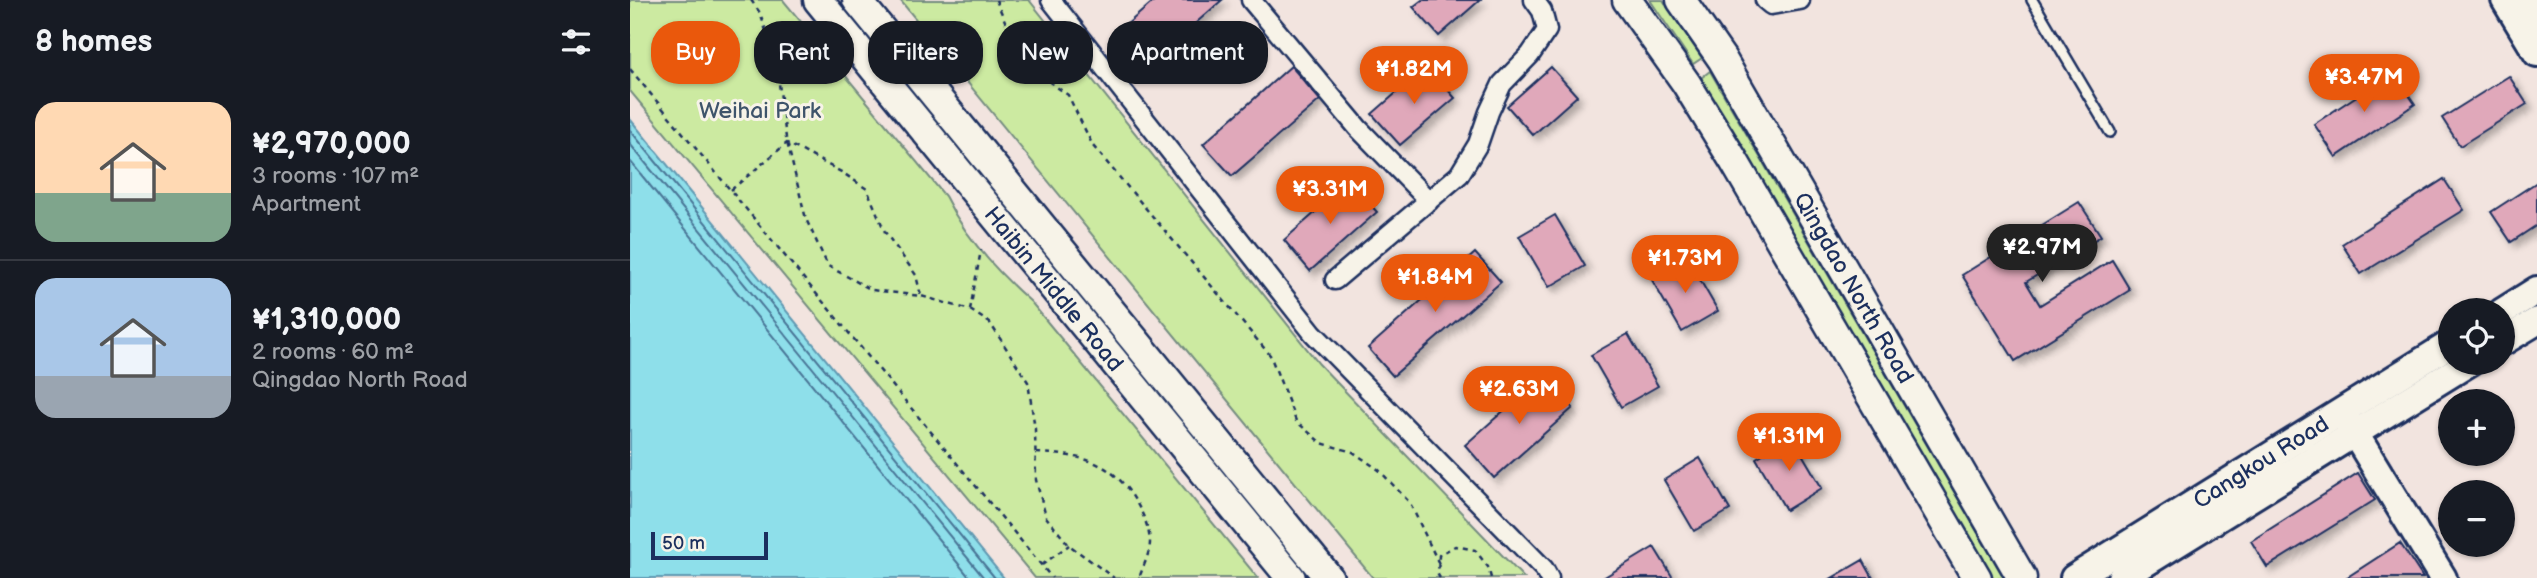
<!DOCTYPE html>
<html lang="en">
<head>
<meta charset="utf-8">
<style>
	:root { --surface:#171b24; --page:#20242c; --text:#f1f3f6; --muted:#9ea1a6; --line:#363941; --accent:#ea580c }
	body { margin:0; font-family:"Balsamiq Sans",sans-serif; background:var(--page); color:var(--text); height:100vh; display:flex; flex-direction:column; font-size:26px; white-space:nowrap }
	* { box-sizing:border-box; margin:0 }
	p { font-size:23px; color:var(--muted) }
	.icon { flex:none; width:38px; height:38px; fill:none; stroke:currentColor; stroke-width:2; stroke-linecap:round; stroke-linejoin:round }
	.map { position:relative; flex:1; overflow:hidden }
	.panel { display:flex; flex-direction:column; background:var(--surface); width:630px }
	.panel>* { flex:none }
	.guide { position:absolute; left:21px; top:21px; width:665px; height:63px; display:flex; gap:14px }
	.controls { position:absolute; left:1808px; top:298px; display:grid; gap:14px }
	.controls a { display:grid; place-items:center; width:77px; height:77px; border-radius:50%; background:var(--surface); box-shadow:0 2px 5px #0004; font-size:35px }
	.scale { position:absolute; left:21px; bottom:18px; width:117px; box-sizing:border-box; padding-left:7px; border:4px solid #1b2f5e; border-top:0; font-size:19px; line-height:24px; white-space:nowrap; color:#1b2f5e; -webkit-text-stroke:5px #f7f3e8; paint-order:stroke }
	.price { position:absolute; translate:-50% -60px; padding:0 16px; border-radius:24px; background:var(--accent); color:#fff; font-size:23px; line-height:46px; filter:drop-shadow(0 2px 4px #0008) }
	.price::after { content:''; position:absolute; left:50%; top:42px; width:21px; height:16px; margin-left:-10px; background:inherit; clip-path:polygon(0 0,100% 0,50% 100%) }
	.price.active { background:#222; color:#fff }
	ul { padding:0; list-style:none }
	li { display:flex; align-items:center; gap:21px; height:175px; padding:0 35px }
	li+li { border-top:2px solid var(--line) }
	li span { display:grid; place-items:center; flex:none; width:196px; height:140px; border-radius:21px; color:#555 }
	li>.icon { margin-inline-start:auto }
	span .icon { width:84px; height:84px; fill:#fffc; stroke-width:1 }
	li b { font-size:30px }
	h2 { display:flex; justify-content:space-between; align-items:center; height:84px; padding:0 35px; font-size:30px }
	.pill { padding:0 24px; border-radius:28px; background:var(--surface); box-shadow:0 2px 5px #0004; font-size:24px; line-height:63px }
	.pill.active { background:var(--accent); color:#fff }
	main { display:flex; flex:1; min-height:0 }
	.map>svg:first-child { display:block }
	.green { fill:#cceaa1; stroke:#748c80; stroke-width:2 }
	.water { fill:#8edfea; stroke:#6099b2; stroke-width:2 }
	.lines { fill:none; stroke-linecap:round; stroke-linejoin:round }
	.shore { stroke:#497596; stroke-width:2 }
	.building { fill:#e0a8ba; stroke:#1b2f5e; stroke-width:2; filter:url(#shadow) }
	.lane-casing { stroke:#1b2f5e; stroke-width:14 }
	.street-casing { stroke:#1b2f5e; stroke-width:23 }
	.secondary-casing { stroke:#1b2f5e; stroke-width:32 }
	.primary-casing { stroke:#1b2f5e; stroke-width:33 }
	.path { stroke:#1b2f5e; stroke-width:2.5; stroke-dasharray:5 5; stroke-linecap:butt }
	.lane { stroke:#f7f3e8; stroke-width:9 }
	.street { stroke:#f7f3e8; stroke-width:18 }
	.secondary { stroke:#f7f3e8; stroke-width:26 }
	.primary { stroke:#f7f3e8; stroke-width:28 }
	.labels { text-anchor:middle; stroke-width:6; stroke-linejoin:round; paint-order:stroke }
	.park-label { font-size:23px; fill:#3e546b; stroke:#f7f3e8 }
	.street-label { font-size:23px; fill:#1b2f5e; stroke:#f7f3e8 }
</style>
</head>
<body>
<main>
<section class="panel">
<h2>8 homes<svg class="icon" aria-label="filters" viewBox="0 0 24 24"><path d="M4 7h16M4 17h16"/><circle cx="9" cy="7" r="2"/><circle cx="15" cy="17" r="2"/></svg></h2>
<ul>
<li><span style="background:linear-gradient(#ffd9b3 65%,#7fa58c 0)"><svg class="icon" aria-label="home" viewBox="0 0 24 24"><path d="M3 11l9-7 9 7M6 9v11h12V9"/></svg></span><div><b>¥2,970,000</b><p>3 rooms · 107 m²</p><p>Apartment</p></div></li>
<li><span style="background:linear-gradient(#a9c7e8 70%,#9aa5b1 0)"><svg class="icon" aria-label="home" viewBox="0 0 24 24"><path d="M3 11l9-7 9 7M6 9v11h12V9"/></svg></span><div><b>¥1,310,000</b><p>2 rooms · 60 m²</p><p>Qingdao North Road</p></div></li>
</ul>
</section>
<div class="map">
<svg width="1907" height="578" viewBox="0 0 1907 578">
	<defs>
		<filter id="shadow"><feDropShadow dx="5" dy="5" stdDeviation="3.5" flood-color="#0004"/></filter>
	</defs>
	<rect width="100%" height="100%" fill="#f2e4df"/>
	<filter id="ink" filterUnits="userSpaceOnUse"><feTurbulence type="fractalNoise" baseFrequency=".0143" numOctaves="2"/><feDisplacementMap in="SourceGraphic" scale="14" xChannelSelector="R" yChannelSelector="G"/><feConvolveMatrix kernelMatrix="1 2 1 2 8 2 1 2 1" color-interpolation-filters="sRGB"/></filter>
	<g filter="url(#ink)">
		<path class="green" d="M0,0H153L315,196C335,237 367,272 401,302L628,578H405L0,91Z
			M270,0H399L689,364L894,578H743Z
			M1020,0H1033L1072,58L1063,64Z
			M1080,71L1374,578H1361L1071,78Z"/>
		<path class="water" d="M0,119L374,578H0Z"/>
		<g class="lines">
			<path class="shore" d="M0,130L365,578
				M0,144L354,578
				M0,161L340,578"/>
		</g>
		<path class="building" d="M525,0H592L517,66L488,32Z
			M792,0H850L809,36L783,7Z
			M661,66L690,100L602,176L573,144Z
			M797,66L825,98L770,145L742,114Z
			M921,67L947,96L903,135L877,106Z
			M1763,72L1785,104L1706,157L1684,124Z
			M1879,76L1897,104L1830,146L1812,118Z
			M1814,179L1834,210L1731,274L1712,244Z
			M720,182L747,212L680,271L654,240Z
			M1907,182V225L1881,242L1861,212Z
			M1449,202L1471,236L1396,282L1410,305L1482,260L1500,290L1385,361L1332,275Z
			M925,215L955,266L919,287L889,236Z
			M845,253L871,282L763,376L738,348Z
			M1058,259L1088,311L1052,332L1022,280Z
			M998,334L1028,386L991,407L961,355Z
			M914,375L943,408L864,478L835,445Z
			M1162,437L1192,488L1156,510L1126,458Z
			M1070,458L1100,510L1064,531L1034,480Z
			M1728,473L1745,500L1637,567L1621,541Z
			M1770,543L1793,578H1716Z
			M1024,547L1043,578H973Z
			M1233,560L1243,578H1202Z"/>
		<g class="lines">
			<defs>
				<path id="lane" d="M1402,0L1480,132"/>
				<path id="street" d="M421,0L683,333L914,569L919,578
					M621,0L728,128L799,201
					M1135,0L1141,5L1170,0
					M705,280L829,175L848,144L859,112L872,84L900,55L917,30L912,11L904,0"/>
				<g id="secondary">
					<path d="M1875,0L1907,53"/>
					<path d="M1897,0L1907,17"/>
					<path d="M1872,312L1907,290"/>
					<path d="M1872,342L1907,321"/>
					<path d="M1716,419L1813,578"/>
					<path id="s1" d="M1444,578L1820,344"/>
					<path d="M1491,578L1840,362"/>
				</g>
				<g id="primary">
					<path id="s2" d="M188,0L661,578"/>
					<path d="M227,0L699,578"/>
					<path d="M997,0L1056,83L1104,161L1347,578"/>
					<path id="s3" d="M1051,0L1092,59L1392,578"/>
				</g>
			</defs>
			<use href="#lane" class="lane-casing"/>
			<use href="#street" class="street-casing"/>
			<use href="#secondary" class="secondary-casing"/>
			<use href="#primary" class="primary-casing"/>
			<path class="path" d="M121,0L130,13L146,60L156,138L176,219L198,266L242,290L291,296L340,310L360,323L398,382L405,429L406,480L416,517L439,545L484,578
				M366,0L390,56L404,71L438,95L463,146L640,355L666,421L691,443L723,452L749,470L780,503L809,564
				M0,69L422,578
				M101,190L157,143L213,173L237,189L255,232L286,275L291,296
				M340,310L351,250
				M406,453C451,455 482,460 506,502C513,514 519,527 520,542C520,553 513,567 509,578
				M412,565L439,545
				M810,578L808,575L809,555L825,546L845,550L858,567L861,578"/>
			<use href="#lane" class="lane"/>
			<use href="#street" class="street"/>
			<use href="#secondary" class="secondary"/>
			<use href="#primary" class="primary"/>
		</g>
	</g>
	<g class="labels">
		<g class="park-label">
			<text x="130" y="118">Weihai Park</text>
		</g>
		<g class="street-label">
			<text dy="8" stroke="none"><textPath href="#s3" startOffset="336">Qingdao North Road</textPath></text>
			<text dy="8" stroke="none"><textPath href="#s2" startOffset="373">Haibin Middle Road</textPath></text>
			<text dy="8" stroke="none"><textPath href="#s1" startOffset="220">Cangkou Road</textPath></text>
		</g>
	</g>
</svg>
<div class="controls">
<a><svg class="icon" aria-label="locate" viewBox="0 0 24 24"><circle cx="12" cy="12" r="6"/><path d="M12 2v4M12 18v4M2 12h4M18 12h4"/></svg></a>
<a>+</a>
<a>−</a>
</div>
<div class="scale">50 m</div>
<b class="price" style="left:784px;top:106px">¥1.82M</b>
<b class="price" style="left:1734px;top:114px">¥3.47M</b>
<b class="price" style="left:700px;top:226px">¥3.31M</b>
<b class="price active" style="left:1412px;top:284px">¥2.97M</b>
<b class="price" style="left:1055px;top:295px">¥1.73M</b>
<b class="price" style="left:805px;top:314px">¥1.84M</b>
<b class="price" style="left:889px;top:426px">¥2.63M</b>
<b class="price" style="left:1159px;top:473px">¥1.31M</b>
<div class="guide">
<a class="pill active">Buy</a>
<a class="pill">Rent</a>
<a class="pill">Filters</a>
<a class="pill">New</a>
<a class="pill">Apartment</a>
</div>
</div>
</main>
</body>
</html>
